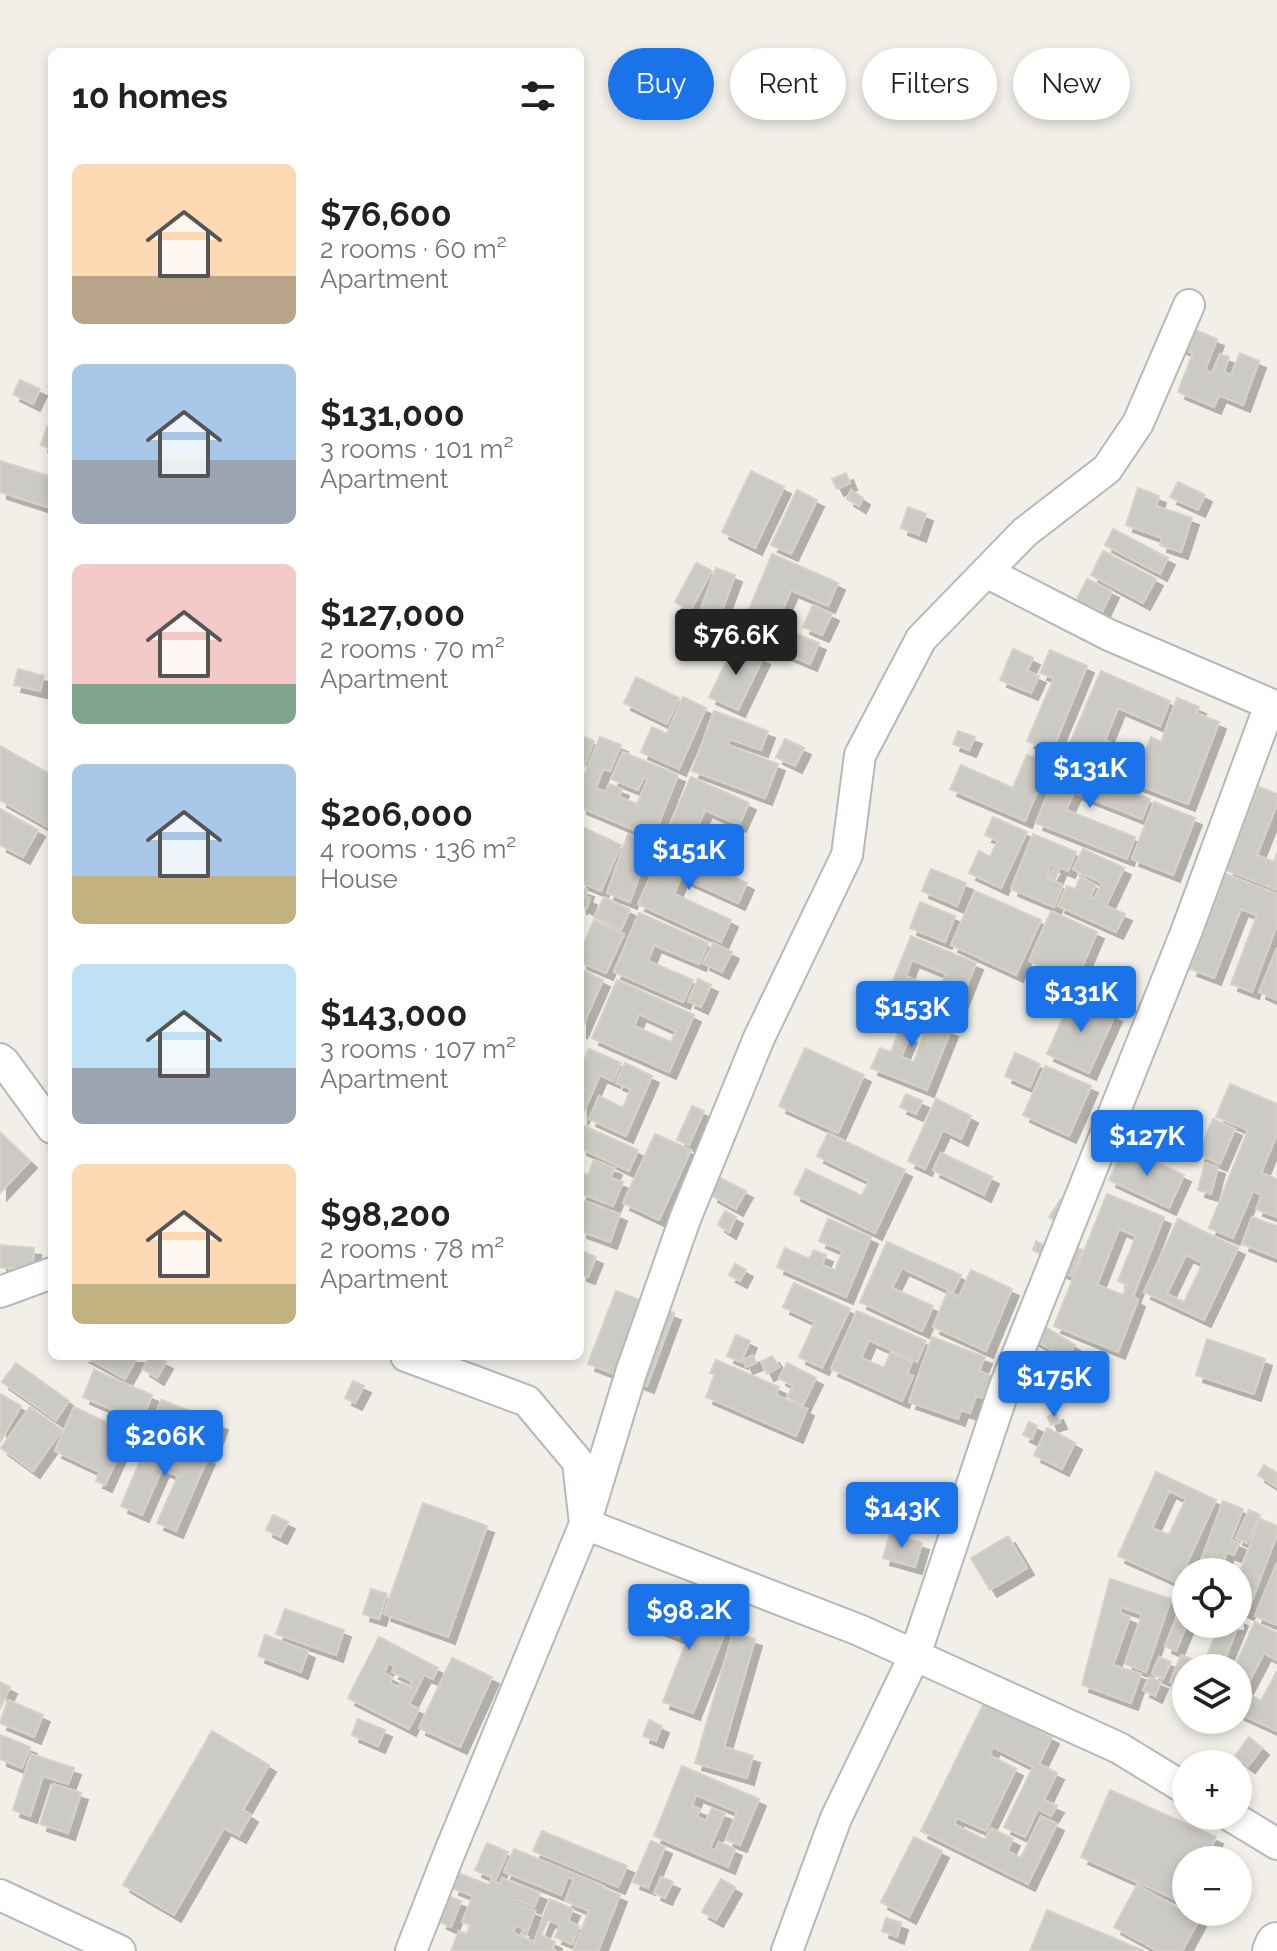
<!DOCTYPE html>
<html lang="en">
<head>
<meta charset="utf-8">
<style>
	:root { --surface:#fff; --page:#f2f2f2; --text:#222; --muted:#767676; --accent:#1a73e8 }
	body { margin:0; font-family:Raleway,sans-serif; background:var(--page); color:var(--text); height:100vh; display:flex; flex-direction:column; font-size:30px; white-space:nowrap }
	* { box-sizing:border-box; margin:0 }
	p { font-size:26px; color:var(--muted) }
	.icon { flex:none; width:44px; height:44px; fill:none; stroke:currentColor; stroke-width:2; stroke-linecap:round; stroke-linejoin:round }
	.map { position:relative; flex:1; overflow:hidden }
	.sheet { position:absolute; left:48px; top:48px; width:536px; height:1312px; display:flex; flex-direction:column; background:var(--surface); border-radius:12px; box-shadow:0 4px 12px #0003 }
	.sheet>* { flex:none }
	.top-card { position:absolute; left:608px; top:48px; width:548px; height:72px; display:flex; gap:16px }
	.fabs { position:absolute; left:1172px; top:1558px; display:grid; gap:16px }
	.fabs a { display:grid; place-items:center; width:80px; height:80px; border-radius:50%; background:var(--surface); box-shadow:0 4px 12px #0003; font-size:40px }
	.price { position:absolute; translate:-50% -68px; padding:0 18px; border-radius:8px; background:var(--accent); color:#fff; font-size:26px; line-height:52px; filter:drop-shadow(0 2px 4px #0008) }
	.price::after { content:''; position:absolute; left:50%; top:48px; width:24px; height:18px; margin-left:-12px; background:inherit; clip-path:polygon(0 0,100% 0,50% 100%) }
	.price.active { background:#222; color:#fff }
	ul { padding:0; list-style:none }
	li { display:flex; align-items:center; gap:24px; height:200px; padding:0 24px }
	li span { display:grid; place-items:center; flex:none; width:224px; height:160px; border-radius:12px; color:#555 }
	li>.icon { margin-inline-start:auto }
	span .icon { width:96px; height:96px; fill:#fffc; stroke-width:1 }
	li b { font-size:34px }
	h2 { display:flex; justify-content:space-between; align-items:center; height:96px; padding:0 24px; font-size:34px }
	.chip { padding:0 28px; border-radius:36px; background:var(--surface); box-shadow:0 4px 12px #0003; font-size:28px; line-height:72px }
	.chip.active { background:var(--accent); color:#fff }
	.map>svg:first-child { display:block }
	.building { fill:#cccac5; stroke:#d6d1c6; stroke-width:2; fill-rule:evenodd; filter:url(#shadow) }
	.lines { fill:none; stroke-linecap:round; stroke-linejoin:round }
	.street-casing { stroke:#b5b8bc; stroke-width:34 }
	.secondary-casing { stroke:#b6babf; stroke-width:46 }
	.street { stroke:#fff; stroke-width:30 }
	.secondary { stroke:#fff; stroke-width:42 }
</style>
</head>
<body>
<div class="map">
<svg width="1277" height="1951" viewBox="0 0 1277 1951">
	<defs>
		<filter id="shadow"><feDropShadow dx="7" dy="7" stdDeviation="0" flood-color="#0004"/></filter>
	</defs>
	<rect width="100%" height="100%" fill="#f1efe8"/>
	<path class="building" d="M1188,327L1217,339L1205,370L1212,373L1220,354L1229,357L1224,372L1231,375L1240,353L1259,361L1243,405L1219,395L1214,407L1178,392L1193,353L1180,347Z
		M20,380L40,389L33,404L13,394Z
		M47,427L52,429V449L41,445Z
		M0,461L52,477V489L47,507L0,492Z
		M751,471L784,487L755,548L722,532Z
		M846,473L850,483L837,489L832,479Z
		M1178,482L1205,495L1198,510L1170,497Z
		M1138,488L1159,496L1156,506L1192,518L1181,552L1160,545L1162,538L1126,525Z
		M797,490L817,500L791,554L771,545Z
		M851,490L863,498L859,506L847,499Z
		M908,507L926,514L919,535L901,528Z
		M1113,529L1168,558L1160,574L1105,545Z
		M1103,551L1156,579L1143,603L1091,575Z
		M772,554L838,583L828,606L791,590L776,625L819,643L810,664L739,634Z
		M696,563L712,571L690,611L675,602Z
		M716,568L735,575L717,624L698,617Z
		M1087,579L1112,591L1102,612L1076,601Z
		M813,605L832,614L822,635L803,627Z
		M735,644L763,658L738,710L709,697Z
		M1013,649L1033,658L1027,671L1039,676L1031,693L1000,680Z
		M1050,650L1087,666L1052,751L1027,741L1054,678L1040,673Z
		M18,669L44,676L40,691L14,685Z
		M1101,671L1170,701L1160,726L1118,708L1105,740L1139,755L1129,780L1066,752Z
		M636,677L679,698L667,724L624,703Z
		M683,697L706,708L679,769L641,752L652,727L667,734Z
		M1177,698L1199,707L1196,713L1219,722L1188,804L1133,783L1151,737L1161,742Z
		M714,711L768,731L761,750L730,739L728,745L778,764L765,798L692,771Z
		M958,731L975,737L969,750L953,744Z
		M580,735L594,741L580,777Z
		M600,737L621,745L610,771L603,769L596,788L606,792L609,784L622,789L619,797L637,804L648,779L644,777L638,790L611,779L623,752L678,775L653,838L580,807V786Z
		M785,739L804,748L795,766L776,757Z
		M0,746L52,775V829L0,800Z
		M1027,755L1049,764L1025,821L950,789L961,765L1013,788Z
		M1060,763L1150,799L1142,819L1074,792L1066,810L1135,837L1127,859L1036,823Z
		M691,777L749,803L739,825L705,810L688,848L664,838Z
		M1259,787L1277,794V804L1257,855L1274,862L1277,853V890L1226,870Z
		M1154,802L1195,818L1173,875L1132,859Z
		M0,809L38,830L23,857L0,845Z
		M993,817L1027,832L1001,888L969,873L979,851L990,857L998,841L985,835Z
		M580,826L621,845L601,891L580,882Z
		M628,834L651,842L630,902L607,893Z
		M1033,834L1076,852L1068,871L1051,864L1046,878L1063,885L1054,907L1011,889Z
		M665,845L747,883L738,903L681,877L674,894L731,920L721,942L638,904Z
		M1083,849L1124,868L1106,906L1125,914L1116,932L1058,906L1067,886L1075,889L1082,874L1073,869ZM1086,875L1102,883L1094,899L1090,897L1096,885L1084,879Z
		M1055,866L1059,869L1055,879L1049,877Z
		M931,869L966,883L957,906L922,891Z
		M1218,871L1277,894V925L1252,992L1231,984L1257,915L1241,909L1214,978L1190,969L1221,888L1212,884Z
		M580,888L587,890L585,896L590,898L587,908L581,905L580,908Z
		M975,891L1041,920L1016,975L951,945Z
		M604,897L630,910L621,930L594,917Z
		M920,902L955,916L945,942L910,928Z
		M1051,911L1097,932L1079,974L1088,979L1082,993L1053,980L1055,973L1029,961Z
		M639,913L708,943L699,964L654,945L648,961L693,980L683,1002L614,972Z
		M594,920L624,934L606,973L580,962V953Z
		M911,936L976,963L952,1023L887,996ZM912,960L946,974L939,990L906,976Z
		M713,943L732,952L722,972L703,963Z
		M1277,948V1000L1259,992Z
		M580,969L603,980L580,1032Z
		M1043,969L1051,973L1047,982L1039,978Z
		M698,979L711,985L701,1007L688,1001Z
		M617,980L694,1015L669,1072L592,1038ZM639,1014L676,1031L671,1042L634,1026Z
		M1073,995L1115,1015L1089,1073L1047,1054Z
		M886,1004L951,1030L927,1090L871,1068L880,1048L891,1052L899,1031L910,1036L901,1057L914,1062L926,1030L904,1021L900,1030L879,1021Z
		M805,1048L864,1075L838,1133L779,1106Z
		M589,1049L621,1063L613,1081L600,1075L581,1118L580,1069Z
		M1015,1053L1040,1064L1030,1087L1005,1076Z
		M625,1063L652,1076L626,1136L589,1119L599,1096L623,1108L631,1089L616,1083Z
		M1045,1066L1091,1086L1069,1136L1023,1115Z
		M1230,1084L1277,1104V1134L1261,1173L1277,1179V1203L1275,1208L1277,1209V1217L1256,1209L1262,1195L1253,1191L1233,1238L1209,1228L1248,1130L1216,1117Z
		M906,1094L922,1101L916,1114L900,1107Z
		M936,1099L971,1116L961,1139L943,1130L925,1169L908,1161Z
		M692,1106L704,1111L689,1145L677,1140Z
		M1213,1119L1235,1129L1220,1164L1198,1154Z
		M580,1124L638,1150L629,1171L580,1148Z
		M0,1132L30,1161L0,1193Z
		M828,1133L905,1170L875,1233L794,1194L806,1169L862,1196L869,1181L817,1156Z
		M655,1134L691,1150L659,1220L623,1203Z
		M1124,1148L1184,1175L1169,1208L1109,1180Z
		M941,1153L992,1177L984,1195L933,1170Z
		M594,1160L615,1168L610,1178L623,1182L613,1206L580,1193V1172L588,1175Z
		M1205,1163L1218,1167L1211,1194L1198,1190Z
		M720,1178L746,1191L736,1209L711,1195Z
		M1107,1194L1164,1217L1133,1297L1138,1300L1118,1352L1054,1326ZM1119,1229L1136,1236L1118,1281L1128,1285L1123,1295L1097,1285Z
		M580,1199L620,1214L610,1242L580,1231Z
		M1061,1199L1072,1205L1061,1224L1049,1217Z
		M725,1211L736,1217L729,1232L718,1225Z
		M1252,1217L1277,1226V1258L1242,1244Z
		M828,1219L871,1237L846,1297L777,1267L785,1248L809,1259L814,1250L826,1255L822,1265L835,1270L843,1251L819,1241Z
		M1178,1219L1238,1248L1204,1320L1144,1292ZM1186,1255L1203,1263L1184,1302L1167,1294Z
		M1036,1241L1047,1247L1043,1255L1033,1250Z
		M887,1242L961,1275L953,1292L902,1268L892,1288L933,1306L922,1331L860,1302Z
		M1067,1244L1083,1250L1071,1276L1056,1269Z
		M0,1245L34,1248L32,1271L0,1267Z
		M580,1250L596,1257L588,1277L580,1274Z
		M735,1264L746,1270L740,1281L729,1275Z
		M971,1270L1012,1289L986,1351L933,1327L948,1291L959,1297Z
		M794,1283L850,1309L822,1368L799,1357L815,1322L783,1307Z
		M616,1291L674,1313L647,1386L588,1364Z
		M857,1311L926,1341L917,1362L869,1340L861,1358L884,1368L891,1352L912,1362L907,1374L913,1376L902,1401L831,1369Z
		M1039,1323L1075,1345L1067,1359L1031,1338Z
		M736,1335L750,1341L741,1362L727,1356Z
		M932,1337L985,1357L979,1371L992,1376L984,1398L976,1396L970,1413L961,1410L958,1419L909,1402Z
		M1207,1339L1265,1359L1254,1394L1196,1375Z
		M753,1355L756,1363L746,1367L743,1360Z
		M84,1356H138L125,1379Z
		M150,1356H154L166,1362L157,1378L143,1369Z
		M772,1356L779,1367L767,1374L761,1362Z
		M716,1360L779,1387L776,1395L807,1409L796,1436L706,1397L715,1374L710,1373Z
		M16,1363L69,1401L56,1420L2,1382Z
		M787,1363L816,1378L803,1405L787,1397L793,1386L779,1378Z
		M1062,1363L1097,1371L1092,1394L1057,1386Z
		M94,1370L152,1395L141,1422L83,1397Z
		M353,1381L364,1386L355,1403L345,1398Z
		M0,1394L21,1406L0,1442Z
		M161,1400L221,1423L212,1448L152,1424Z
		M30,1407L62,1430L33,1471L1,1448Z
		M74,1407L129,1433L105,1485L96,1481L100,1472L55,1451Z
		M1056,1413L1060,1422L1051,1425L1048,1417Z
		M1029,1422L1037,1426L1032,1439L1023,1435Z
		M1047,1428L1075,1443L1062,1469L1034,1455Z
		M152,1432L208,1457L176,1531L157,1523L178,1476L162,1469L142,1515L121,1506Z
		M1264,1465L1277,1473V1487L1258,1475Z
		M1156,1472L1216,1500L1178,1583L1118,1556ZM1169,1491L1186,1499L1169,1535L1152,1528Z
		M1223,1501L1243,1509L1231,1540L1239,1543L1234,1555L1227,1552L1223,1564L1229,1566L1226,1572H1197Z
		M423,1503L487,1526L448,1637L384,1614Z
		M1249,1510L1260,1515L1247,1543L1236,1538Z
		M273,1515L288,1522L280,1537L266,1530Z
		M1260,1519L1277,1526V1535L1247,1613L1238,1609V1577Z
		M890,1533L922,1543L915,1567L883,1558Z
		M1008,1536L1027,1568L990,1590L971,1558Z
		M1277,1563V1625L1255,1616Z
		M1110,1579L1171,1599L1146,1672L1125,1664L1142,1614L1121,1607L1120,1613L1130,1617L1113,1665L1141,1674L1131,1703L1082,1685Z
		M371,1589L387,1594L379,1619L363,1614Z
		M1186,1595L1187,1624L1176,1651L1165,1646Z
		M659,1599L727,1627L693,1713L663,1702L687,1640L649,1625Z
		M285,1609L344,1630L336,1655L276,1634Z
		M1238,1618L1241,1619L1221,1668H1202L1216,1633L1195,1624H1238Z
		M1255,1622L1277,1633V1660L1264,1653L1244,1691L1261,1701L1277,1671V1731L1238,1713V1668H1234Z
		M733,1633L755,1639L724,1747L753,1756L747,1778L695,1763Z
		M265,1635L308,1651L301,1672L258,1656Z
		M379,1637L438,1668L433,1679L424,1675L409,1704L419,1709L409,1729L348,1698ZM389,1663L395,1666L392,1672L412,1681L410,1687L401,1683L399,1687L390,1683L392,1677L384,1673Z
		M1181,1655L1196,1661L1193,1668H1186V1684L1184,1688L1170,1682Z
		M1159,1657L1171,1662L1163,1679L1152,1674Z
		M452,1658L492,1677L460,1747L419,1728Z
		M1149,1677L1161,1682L1155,1696L1143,1690Z
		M0,1682L10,1687L0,1709Z
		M8,1700L43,1715L34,1737L0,1723Z
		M984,1703L1052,1737L1039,1764L1057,1773L1044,1800L1057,1806L1051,1816L1038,1809L1025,1837L1004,1827L1033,1767L993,1747L989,1755L1016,1769L986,1831L957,1818L954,1824L985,1840L991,1828L1013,1839L1007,1851L1021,1858L1041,1816L1057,1824L1028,1884L921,1831Z
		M358,1719L385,1730L378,1746L352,1735Z
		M649,1720L662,1726L656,1741L643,1736Z
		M212,1731L269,1765L243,1810L251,1815L239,1836L224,1828L174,1915L123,1885Z
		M0,1735L30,1747L22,1768L0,1759Z
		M1249,1737L1262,1748L1248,1766L1235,1756Z
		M31,1754L74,1768L68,1784L43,1776L30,1816L13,1810Z
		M682,1766L759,1799L740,1845L726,1840L737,1812L696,1795L692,1806L700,1809L697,1817L706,1821L712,1808L725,1813L710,1848L715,1851L719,1842L735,1849L728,1867L654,1836Z
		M53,1784L81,1793L68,1833L40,1824Z
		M1110,1790L1216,1837L1206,1860H1186V1904L1081,1857Z
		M542,1831L627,1866L618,1887L533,1851Z
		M914,1837L942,1851L909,1917L881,1902Z
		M651,1841L665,1847L648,1888L633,1882Z
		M487,1843L508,1852L496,1879L475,1870Z
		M514,1849L604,1886L603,1888L620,1895L598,1951H573L589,1911L565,1901L574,1879L568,1877L561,1895L504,1872Z
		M458,1873L489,1885L491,1880L501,1884L502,1878L540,1893L534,1907L515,1899L513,1902L535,1911L526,1936L521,1934L524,1929L516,1925L513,1933L534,1942L550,1899L573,1909L568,1921L579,1926L572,1944L555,1937L560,1925L548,1920L541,1935L555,1942L552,1949L556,1951H451L459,1931L467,1934L470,1925L462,1922L473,1896L452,1888Z
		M661,1877L673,1882L665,1898L654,1893Z
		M721,1879L735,1887L716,1920L702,1912Z
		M1137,1885L1199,1920L1182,1951H1158L1114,1927Z
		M450,1897L461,1901L451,1927L440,1922Z
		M1047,1910L1144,1951H1030Z
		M886,1918L901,1923L897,1937L882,1931Z"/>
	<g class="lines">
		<defs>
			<path id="street" d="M986,572L1109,635L1277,707
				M0,1059L4,1062L52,1128
				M0,1292L52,1273
				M406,1356L527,1401L578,1462L585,1524L859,1630L1119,1748L1186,1789
				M1231,1816L1277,1844
				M0,1895L120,1951
				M411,1951L449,1854L585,1524L631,1373L685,1219L759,1038L847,855L860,755L921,639L1025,532L1107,469L1138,423L1189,305
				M787,1951L836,1818L915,1655L1005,1386L1187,930L1270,705"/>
			<path id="secondary" d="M1274,1951L1277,1944"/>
		</defs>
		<use href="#street" class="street-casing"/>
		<use href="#secondary" class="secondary-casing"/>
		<use href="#street" class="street"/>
		<use href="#secondary" class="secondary"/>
	</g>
</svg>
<div class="fabs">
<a><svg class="icon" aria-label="locate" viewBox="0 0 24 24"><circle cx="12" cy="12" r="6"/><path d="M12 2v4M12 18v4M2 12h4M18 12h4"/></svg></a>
<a><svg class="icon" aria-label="layers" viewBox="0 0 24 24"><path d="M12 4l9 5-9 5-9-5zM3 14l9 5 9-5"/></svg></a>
<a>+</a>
<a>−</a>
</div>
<b class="price active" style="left:736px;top:677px">$76.6K</b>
<b class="price" style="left:1090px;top:810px">$131K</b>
<b class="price" style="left:689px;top:892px">$151K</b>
<b class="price" style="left:1081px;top:1034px">$131K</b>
<b class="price" style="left:912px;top:1049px">$153K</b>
<b class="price" style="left:1147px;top:1178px">$127K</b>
<b class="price" style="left:1054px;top:1419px">$175K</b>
<b class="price" style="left:165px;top:1478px">$206K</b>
<b class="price" style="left:902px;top:1550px">$143K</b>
<b class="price" style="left:689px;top:1652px">$98.2K</b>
<div class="top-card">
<a class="chip active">Buy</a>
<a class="chip">Rent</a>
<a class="chip">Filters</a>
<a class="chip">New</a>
</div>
<section class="sheet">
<h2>10 homes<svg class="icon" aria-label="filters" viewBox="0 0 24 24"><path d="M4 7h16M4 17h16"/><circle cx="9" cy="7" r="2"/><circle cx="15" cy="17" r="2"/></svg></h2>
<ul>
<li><span style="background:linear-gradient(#ffd9b3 70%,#b9a48a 0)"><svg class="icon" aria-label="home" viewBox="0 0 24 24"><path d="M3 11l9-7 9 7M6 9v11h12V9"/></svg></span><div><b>$76,600</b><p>2 rooms · 60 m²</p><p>Apartment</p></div></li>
<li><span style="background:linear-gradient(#a9c7e8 60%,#9aa5b1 0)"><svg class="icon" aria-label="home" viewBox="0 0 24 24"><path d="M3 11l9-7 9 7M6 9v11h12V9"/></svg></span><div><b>$131,000</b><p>3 rooms · 101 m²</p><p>Apartment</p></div></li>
<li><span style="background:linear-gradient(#f6c9c9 75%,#7fa58c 0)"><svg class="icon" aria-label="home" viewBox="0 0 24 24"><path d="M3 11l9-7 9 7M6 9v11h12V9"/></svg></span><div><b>$127,000</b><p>2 rooms · 70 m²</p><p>Apartment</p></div></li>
<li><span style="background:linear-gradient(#a9c7e8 70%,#c2b280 0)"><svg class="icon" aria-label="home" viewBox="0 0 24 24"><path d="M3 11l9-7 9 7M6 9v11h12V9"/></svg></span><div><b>$206,000</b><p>4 rooms · 136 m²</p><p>House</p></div></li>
<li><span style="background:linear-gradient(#bfe0f5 65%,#9aa5b1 0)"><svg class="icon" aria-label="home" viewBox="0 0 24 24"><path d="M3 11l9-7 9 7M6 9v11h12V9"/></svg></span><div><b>$143,000</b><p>3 rooms · 107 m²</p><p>Apartment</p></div></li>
<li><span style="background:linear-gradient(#ffd9b3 75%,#c2b280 0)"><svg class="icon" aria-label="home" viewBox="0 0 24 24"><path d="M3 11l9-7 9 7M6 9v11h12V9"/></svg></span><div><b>$98,200</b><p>2 rooms · 78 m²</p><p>Apartment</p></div></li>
</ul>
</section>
</div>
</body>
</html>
